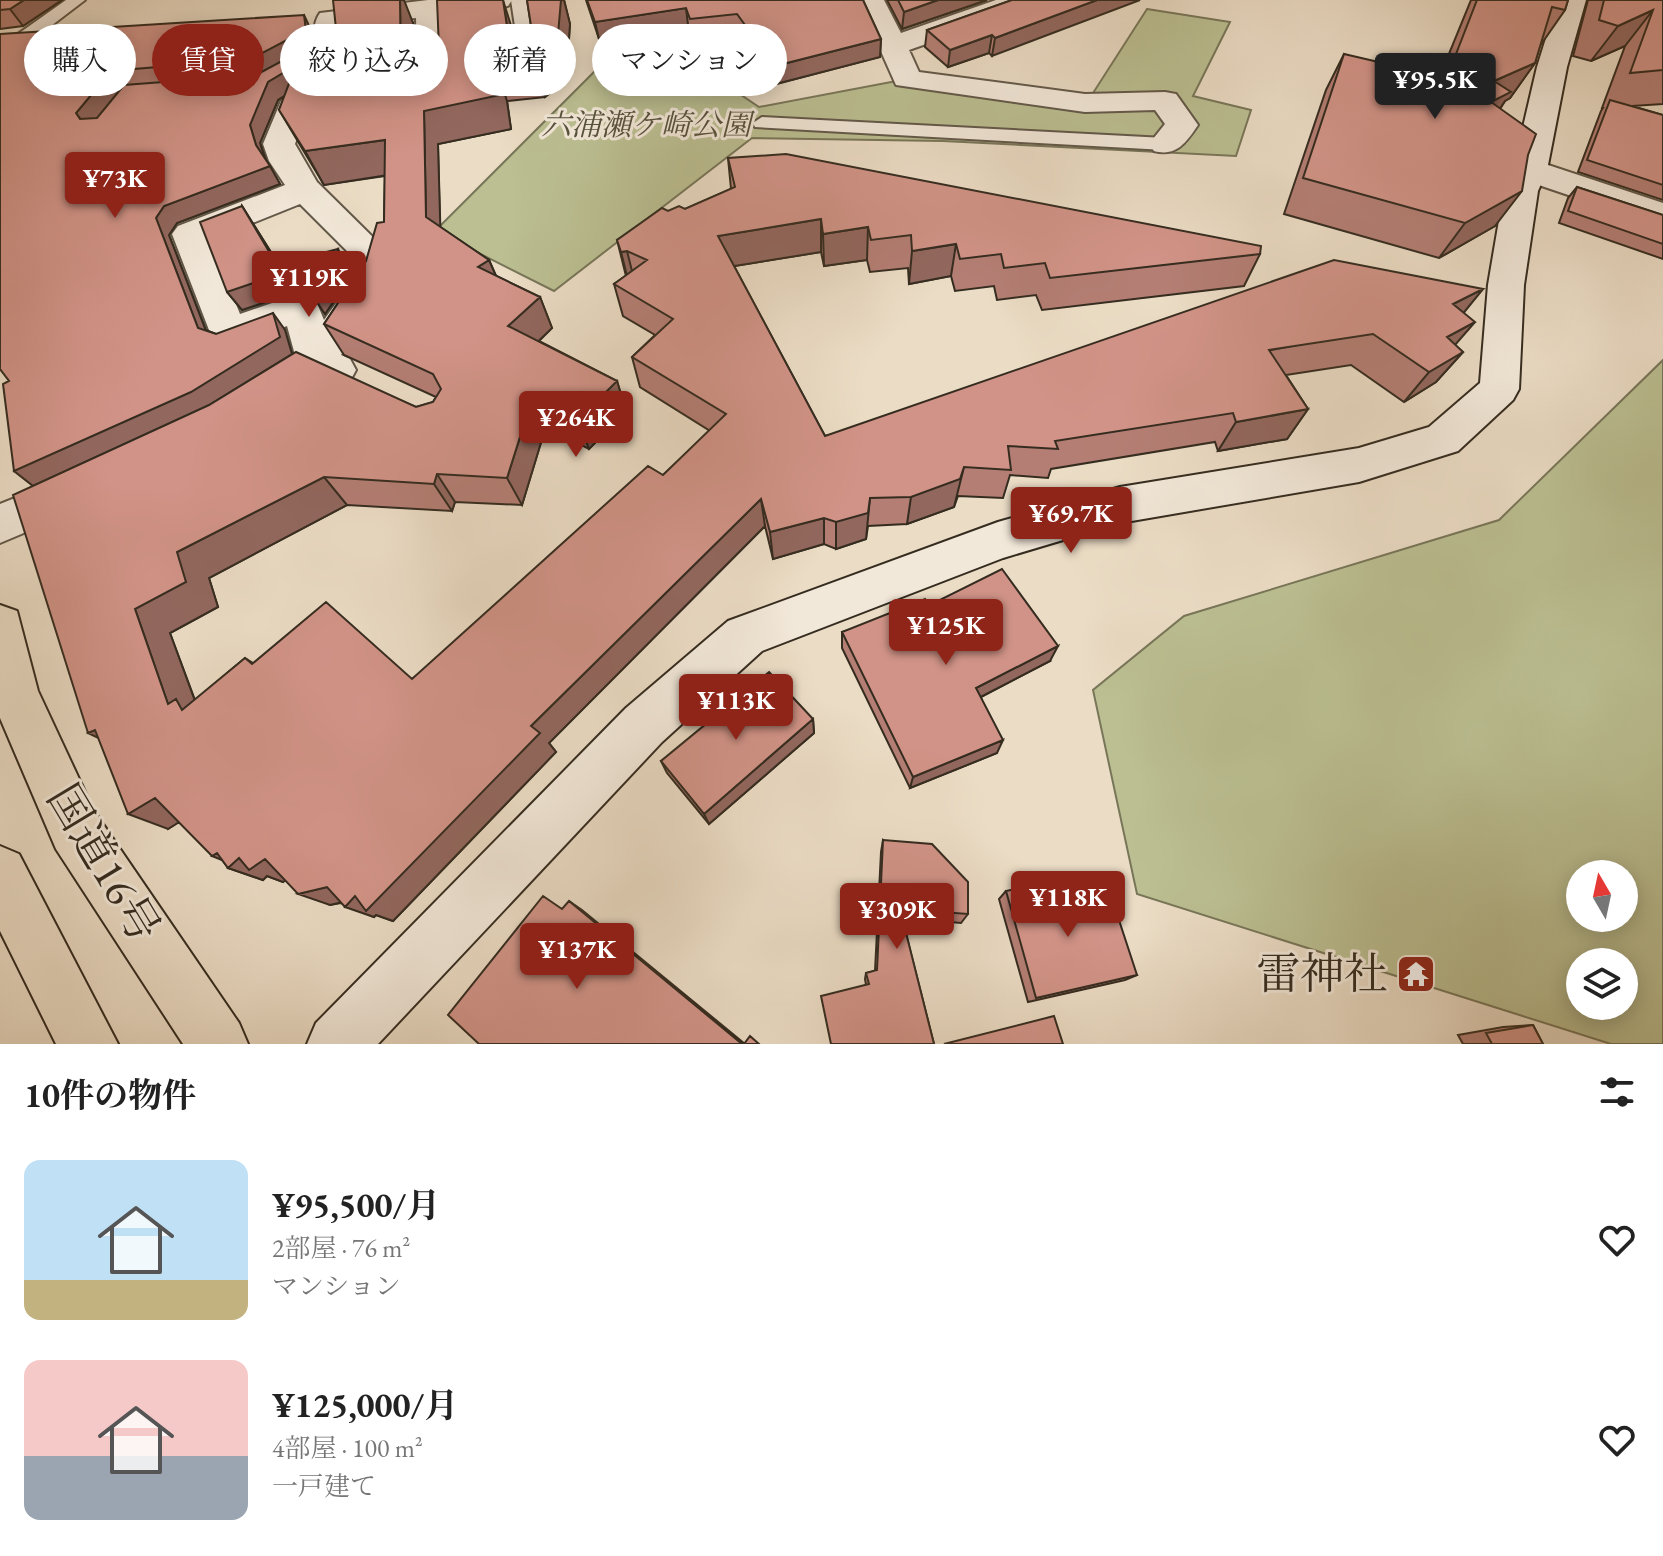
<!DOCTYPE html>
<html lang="ja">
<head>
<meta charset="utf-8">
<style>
	:root { --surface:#fff; --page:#f6f6f6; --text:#222; --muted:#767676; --accent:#8f2418 }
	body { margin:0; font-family:"EB Garamond","Noto Serif JP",serif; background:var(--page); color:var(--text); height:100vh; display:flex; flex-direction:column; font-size:30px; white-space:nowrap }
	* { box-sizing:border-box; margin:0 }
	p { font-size:26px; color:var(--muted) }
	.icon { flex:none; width:44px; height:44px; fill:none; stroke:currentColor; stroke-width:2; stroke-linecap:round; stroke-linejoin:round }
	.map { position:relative; height:1044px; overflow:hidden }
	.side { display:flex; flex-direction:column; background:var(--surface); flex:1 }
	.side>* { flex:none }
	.top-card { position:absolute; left:24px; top:24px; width:800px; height:72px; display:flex; gap:16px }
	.needle { width:52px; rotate:351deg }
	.tools { position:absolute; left:1566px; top:860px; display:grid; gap:16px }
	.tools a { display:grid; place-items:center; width:72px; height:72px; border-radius:50%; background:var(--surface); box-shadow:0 4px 20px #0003; font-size:40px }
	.price { position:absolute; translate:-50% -68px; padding:0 18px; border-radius:8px; background:var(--accent); color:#fff; font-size:26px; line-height:52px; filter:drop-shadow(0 2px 4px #0008) }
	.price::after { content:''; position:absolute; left:50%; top:48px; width:24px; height:18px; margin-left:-12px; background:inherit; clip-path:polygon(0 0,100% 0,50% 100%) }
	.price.current { background:#222; color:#fff }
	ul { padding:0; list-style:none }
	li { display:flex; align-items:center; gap:24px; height:200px; padding:0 24px }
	li span { display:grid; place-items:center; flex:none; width:224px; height:160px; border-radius:16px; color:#555 }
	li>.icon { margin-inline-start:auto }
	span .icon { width:96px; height:96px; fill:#fffc; stroke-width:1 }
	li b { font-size:34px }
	h2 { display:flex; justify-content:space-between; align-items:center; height:96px; padding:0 24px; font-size:34px }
	.pill { padding:0 28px; border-radius:36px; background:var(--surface); box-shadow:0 4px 20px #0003; font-size:28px; line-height:72px }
	.pill.current { background:var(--accent); color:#fff }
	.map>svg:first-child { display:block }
	.green { fill:#bbbf92; stroke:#787659; stroke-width:2; fill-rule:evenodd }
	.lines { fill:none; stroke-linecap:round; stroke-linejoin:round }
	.lane-casing { stroke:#625849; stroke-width:4 }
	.street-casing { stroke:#625849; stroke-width:4 }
	.secondary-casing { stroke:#352c20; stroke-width:4 }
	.highway-casing { stroke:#352c20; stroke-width:4 }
	.lane { fill:#f2e8d9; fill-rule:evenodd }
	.street { fill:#f2e8d9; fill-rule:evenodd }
	.secondary { fill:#f2e8d9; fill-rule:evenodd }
	.highway { fill:#ebdcc5; fill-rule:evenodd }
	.wall { fill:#b47e74; stroke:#352c20; stroke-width:2; fill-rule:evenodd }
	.shaded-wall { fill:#92675e; stroke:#352c20; stroke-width:2 }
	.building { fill:#d19387; stroke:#352c20; stroke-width:2 }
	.labels { text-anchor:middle; stroke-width:6; stroke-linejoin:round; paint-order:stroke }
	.far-park-label { font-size:30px; font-style:italic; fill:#56513c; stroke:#f2e8d9 }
	.near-street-label { font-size:44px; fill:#352c20; stroke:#f2e8d9 }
	.near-poi-label { font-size:44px; fill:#352c20; stroke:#f2e8d9; text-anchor:end }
</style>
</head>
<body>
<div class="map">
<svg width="1663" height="1044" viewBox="0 0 1663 1044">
	<rect width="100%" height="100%" fill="#ebdcc5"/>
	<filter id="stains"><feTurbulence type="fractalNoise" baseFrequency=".0025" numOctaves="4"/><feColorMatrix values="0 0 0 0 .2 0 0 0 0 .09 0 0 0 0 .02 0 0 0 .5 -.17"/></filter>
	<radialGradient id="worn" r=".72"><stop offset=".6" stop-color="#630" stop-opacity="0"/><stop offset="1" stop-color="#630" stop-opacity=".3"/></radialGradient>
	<path class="green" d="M1147,9L1230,22L1193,96L1251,110L1236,156L943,141L752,138L554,291L435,231L611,55L646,44L689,60L759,107L907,79L1086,104Z
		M1663,360V1044H1611L1137,894L1093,690L1184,616L1499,520ZM1580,874H1624V918H1580ZM1580,962H1624V1006H1580Z"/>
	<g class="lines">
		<defs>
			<path id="lane" d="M66,0H85L30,42H18V34Z
				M511,0H527L539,66L536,70L530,71L521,66Z
				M762,117L1165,138L1175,144L1165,150L755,127L753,123Z"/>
			<path id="street" d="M428,0H512L508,6L444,15L450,107L445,114H423L418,107L416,18L344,25L352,79L306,113L295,144L317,182L392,256L382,292L341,355L350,359L356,370L350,381L336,385L318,379C297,393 276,413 250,405L244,394L250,383L295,355L287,326L228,347L214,343L172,234L178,226L285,185L269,161L263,144L281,101L322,76C320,56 307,31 320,13ZM300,204L355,259L346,289L324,320L314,296L301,293L240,314L210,240Z
				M854,0H884L901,33L996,0H1037L1033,6L909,50L919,72L1085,94L1165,92L1176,94L1198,125C1186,143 1176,157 1154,151L1149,144L1165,124L1155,110L1085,112L896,85L863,11Z
				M1530,159L1663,203V227L1518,178L1513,170L1518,162Z
				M75,474L90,479L97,492L90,505L0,543V504Z"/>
			<path id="secondary" d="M1558,0H1586L1567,67L1547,170L1538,191L1524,285L1519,389L1513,400L1458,451L1359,482L1120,523L1003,558L762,651L662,742L378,1044H307L316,1023L626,708L728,621L998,522L1120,487L1359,448L1429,427L1480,383L1488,285L1504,191L1513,170L1537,67Z"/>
			<path id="highway" d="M0,605L17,611L38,691L94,811L239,1023L248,1044H183L56,849L0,718Z
				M0,846L19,854L118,1044H56L0,931Z"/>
		</defs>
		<use href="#lane" class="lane-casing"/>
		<use href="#street" class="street-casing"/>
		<use href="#secondary" class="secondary-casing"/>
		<use href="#highway" class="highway-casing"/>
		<use href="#lane" class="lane"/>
		<use href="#street" class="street"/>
		<use href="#secondary" class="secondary"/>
		<use href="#highway" class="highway"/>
	</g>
	<path class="wall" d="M0,0H62L23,26L0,29Z
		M527,0H564L570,24L566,80L545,97L507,101L511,129L438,144L440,227L489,260L496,276L540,297L552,328L539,341L617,381L626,411L589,449L546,426L522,505L455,502L452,511L347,505L209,578L218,607L170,633L195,700L245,658L253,663L412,679L663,475L710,431L640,387L632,357L655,335L623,316L614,284L626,276L617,240L668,211L685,209L731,189L728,158L1260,254L1244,286L1042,310L1036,295L997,300L994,286L955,291L951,276L909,284L908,268L870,272L867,260L824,266L821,252L734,266L825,436L1464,313L1455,345L1463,352L1436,382L1404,402L1351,365L1286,375L1308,409L1287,439L1218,451L1215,442L1051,469L1048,478L1010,475L1003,498L958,496L954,507L907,524L868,526L866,539L836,549L824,544L773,559L765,526L549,743L556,752L393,921L376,915L374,917L341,903L330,905L285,880L283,882L267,876L263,880L228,868L222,860L179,822L168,829L33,486L9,381L0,34L312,32L315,47L310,50L317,63L413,23L415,84H432L513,32V36L521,41L529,38L532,32ZM285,96L279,110L324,185L385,176L384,222L366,261L324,324L344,355L436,397L433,402L416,407L292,354L285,330L216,334L206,330L169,235L177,223L280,184L266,160L260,143L278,100Z
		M586,0H863L881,39L880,57L776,84L738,32L693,36L688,25L599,39Z
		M887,0H987L902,29Z
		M1012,0L992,56L989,53L948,67L925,47L927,30Z
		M1471,0H1568L1565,10L1540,46L1535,63L1510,98L1505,101L1500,109L1495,226L1439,258L1284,214L1326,90L1344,54L1433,93Z
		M1588,0H1663V104L1632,106L1663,115V200L1578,172L1601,111L1603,108H1602L1625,46L1591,61L1573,56Z
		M1577,187L1663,215V259L1559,223L1568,198Z
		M242,206L279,265L349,268L343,288L325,314L312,293L302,290L242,310L227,292Z
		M928,606L1050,661L981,697L997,753L910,788L842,648V632Z
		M813,719L814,733L709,824L667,773L661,761Z
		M883,840L968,914L961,923L902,918L934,1044L866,985L865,979L866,973L875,971L881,852Z
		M1006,891L1088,914L1137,975L1125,980L1028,1002L999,899Z
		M1533,1025L1543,1044H1463L1458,1035L1503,1027Z"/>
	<path class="shaded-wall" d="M24,0H62L23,26L10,9Z
		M400,0H404L413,23L416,109L401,75Z
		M503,0L513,32L518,66L508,33Z
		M561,0H564L570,24L566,80L545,97L535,64Z
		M938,0H987L902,29L904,12Z
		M1097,0H1140L992,56L995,38Z
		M686,8L688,25L599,39L595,22Z
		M1653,10L1625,46L1591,61L1618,26Z
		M304,15L312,32L315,47L310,50L317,65L319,74L278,100L260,143L266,163L256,145L250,125L261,76L251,59Z
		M992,35L989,53L948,67L950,50Z
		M881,39L880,57L776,84L775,66Z
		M1535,63L1510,98L1505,101L1487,128L1494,81Z
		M496,67L507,101L511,129L438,144L441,250L426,217L424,111Z
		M111,71L124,88L89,130L76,113Z
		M385,140L401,173L324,185L305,151Z
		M270,166L280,184L177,223L169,235L211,344L198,328L156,218L164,206Z
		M1522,191L1495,226L1439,258L1465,223Z
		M242,206L284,273L289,271L302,290L242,310L227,292Z
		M821,219V252L722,268L718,236Z
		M868,227L867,260L824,266L823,234Z
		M956,244L951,276L909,284L912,251Z
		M338,249L349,268L343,288L325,314L312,295Z
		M627,251L635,283L629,284L621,252Z
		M489,260L503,292L478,267Z
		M1483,289L1457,321L1453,304Z
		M540,297L552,328L522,357L508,326Z
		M273,313L285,330L292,354L206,407L33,486L14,471Z
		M1475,322L1448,353L1422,368L1447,337Z
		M1463,352L1436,382L1404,402L1429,372Z
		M617,381L626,411L589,449L578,420Z
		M533,396L546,426L522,505L507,478Z
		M1308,409L1287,439L1218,451L1236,422Z
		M964,467L954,507L907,524L911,497Z
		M437,474L455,502L452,511L434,484Z
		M324,477L347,505L209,578L218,607L170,633L199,712L216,730L168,704L135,609L177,552Z
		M870,498L866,539L836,549V522Z
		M761,499L765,526L549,743L556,752L393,921L376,915L374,917L345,907L351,900L330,905L298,894L327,887L531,726Z
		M824,518V544L773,559L770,532Z
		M1058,646L1050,661L971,702L976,688Z
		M813,719L814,733L709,824L704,814Z
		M95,730L128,752L88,733Z
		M1003,740L997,753L910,788L913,777Z
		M155,798L192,814L168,829L128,814Z
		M217,853L265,859L297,872L283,882L267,876L263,880L228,868L232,864L212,856Z
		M569,901L582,910L745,1044H742Z"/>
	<path class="building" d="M0,0H24L10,9L0,10Z
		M333,0H400L401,75L409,84H432L440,73L437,0H503L508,33L521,41L529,38L532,32L527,0H561L557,46L535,64L496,67L500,95L424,111L426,217L489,260L478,267L540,297L508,326L617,381L578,420L533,396L507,478L437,474L434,484L324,477L177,552L186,582L135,609L168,704L176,699L182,710L245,658L252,664L326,602L412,679L648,466L663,475L726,414L632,357L673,319L614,284L647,260L627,251L621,252L617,240L662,208L668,211L679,206L685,209L735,187L728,158L786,154L1261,246L1260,254L1050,278L1045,263L1004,268L1001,254L960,259L956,244L912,251L911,235L871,240L868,227L823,234L821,219L718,236L825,436L1334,260L1483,289L1453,304L1475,322L1447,337L1463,352L1429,372L1373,334L1269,350L1308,409L1236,422L1233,413L1055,441L1058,449L1008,446L1011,470L964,467L960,479L911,497L870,498L868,513L836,522L824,518L770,532L761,499L531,726L540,733L366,911L355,896L345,907L327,887L298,894L265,859L249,870L239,858L228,868L217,853L212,856L155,798L128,814L95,730L88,733L13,495L209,405L296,352L416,407L433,402L441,389L433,374L324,324L366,261L377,223L384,222L385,140L305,151L279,110L290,81L338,48Z
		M587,0H863L881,39L775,66L737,14L690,19L686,8L595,22Z
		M898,0H938L904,12Z
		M1012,0H1097L995,38L992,35L950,50L927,30Z
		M1477,0H1568L1565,10L1552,7L1535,63L1494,81L1511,92L1491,102L1536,134L1528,155L1522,191L1465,223L1303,178L1344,54L1426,73L1437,103Z
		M1604,0H1663V70L1630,73L1653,10L1618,26L1599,20Z
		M304,15L306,30L251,59L111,71L76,113L80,119L97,118L124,85L256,75L308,47L310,57L268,82L250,125L256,145L270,166L164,206L156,218L198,328L216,334L273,313L280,337L191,392L14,471L3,384L9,381L0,369V34Z
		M1610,100L1663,115V185L1587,160Z
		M1577,187L1663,215V244L1568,211Z
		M242,206L277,265L338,249L332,269L312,295L304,276L289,271L227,292L200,222Z
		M1002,569L1058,646L976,688L1003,740L913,777L842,632L925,599L928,606Z
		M769,672L813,719L704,814L661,761Z
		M883,840L932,844L968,882V914L900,909L934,1044H831L821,996L869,984L866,973L877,970Z
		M1076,877L1088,914L1115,908L1137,975L1036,998L1006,891Z
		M543,896L562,909L569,901L742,1044H479L448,1015Z
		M1054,1016L1063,1044H944Z
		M1533,1025L1543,1044H1492L1486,1033Z
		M750,1036L759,1044H744Z"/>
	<defs>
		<symbol id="temple-square" viewBox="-11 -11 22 22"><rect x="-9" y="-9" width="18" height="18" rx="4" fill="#8f2418" stroke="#f2e8d9"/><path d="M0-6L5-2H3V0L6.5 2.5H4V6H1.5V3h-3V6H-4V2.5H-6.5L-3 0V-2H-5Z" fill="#fff"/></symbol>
	</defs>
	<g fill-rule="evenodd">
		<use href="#temple-square" x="1394" y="952" width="44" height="44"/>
	</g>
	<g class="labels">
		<g class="far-park-label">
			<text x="646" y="135">六浦瀬ケ崎公園</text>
		</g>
		<g class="near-street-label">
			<text transform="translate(104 863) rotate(59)" y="15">国道16号</text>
		</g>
		<g class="near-poi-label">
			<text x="1388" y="989">雷神社</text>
		</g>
	</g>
	<rect width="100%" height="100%" filter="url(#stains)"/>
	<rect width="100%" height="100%" fill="url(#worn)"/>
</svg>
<div class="tools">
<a><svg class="needle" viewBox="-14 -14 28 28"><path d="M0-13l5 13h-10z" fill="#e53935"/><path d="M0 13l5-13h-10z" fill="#767676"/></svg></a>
<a><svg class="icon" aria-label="layers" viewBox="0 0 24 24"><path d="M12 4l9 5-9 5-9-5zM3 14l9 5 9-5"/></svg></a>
</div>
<b class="price current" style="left:1435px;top:121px">¥95.5K</b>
<b class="price" style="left:115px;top:220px">¥73K</b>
<b class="price" style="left:309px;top:319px">¥119K</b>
<b class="price" style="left:576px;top:459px">¥264K</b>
<b class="price" style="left:1071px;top:555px">¥69.7K</b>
<b class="price" style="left:946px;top:667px">¥125K</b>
<b class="price" style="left:736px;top:742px">¥113K</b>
<b class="price" style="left:1068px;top:939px">¥118K</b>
<b class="price" style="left:897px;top:951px">¥309K</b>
<b class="price" style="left:577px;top:991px">¥137K</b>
<div class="top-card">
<a class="pill">購入</a>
<a class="pill current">賃貸</a>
<a class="pill">絞り込み</a>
<a class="pill">新着</a>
<a class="pill">マンション</a>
</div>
</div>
<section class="side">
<h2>10件の物件<svg class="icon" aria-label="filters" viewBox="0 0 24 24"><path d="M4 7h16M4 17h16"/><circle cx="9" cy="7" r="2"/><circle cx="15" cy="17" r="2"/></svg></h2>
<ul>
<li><span style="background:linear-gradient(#bfe0f5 75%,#c2b280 0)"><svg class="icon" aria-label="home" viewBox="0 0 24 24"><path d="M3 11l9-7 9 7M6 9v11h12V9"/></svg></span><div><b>¥95,500/月</b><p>2部屋 · 76 m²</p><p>マンション</p></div><svg class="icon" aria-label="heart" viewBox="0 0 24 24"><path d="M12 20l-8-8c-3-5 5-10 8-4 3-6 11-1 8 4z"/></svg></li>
<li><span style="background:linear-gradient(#f6c9c9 60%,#9aa5b1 0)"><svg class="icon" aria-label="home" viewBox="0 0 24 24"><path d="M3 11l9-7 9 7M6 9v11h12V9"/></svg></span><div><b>¥125,000/月</b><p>4部屋 · 100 m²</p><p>一戸建て</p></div><svg class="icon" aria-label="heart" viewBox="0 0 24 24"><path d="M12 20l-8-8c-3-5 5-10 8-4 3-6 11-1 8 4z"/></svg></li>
</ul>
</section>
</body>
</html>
